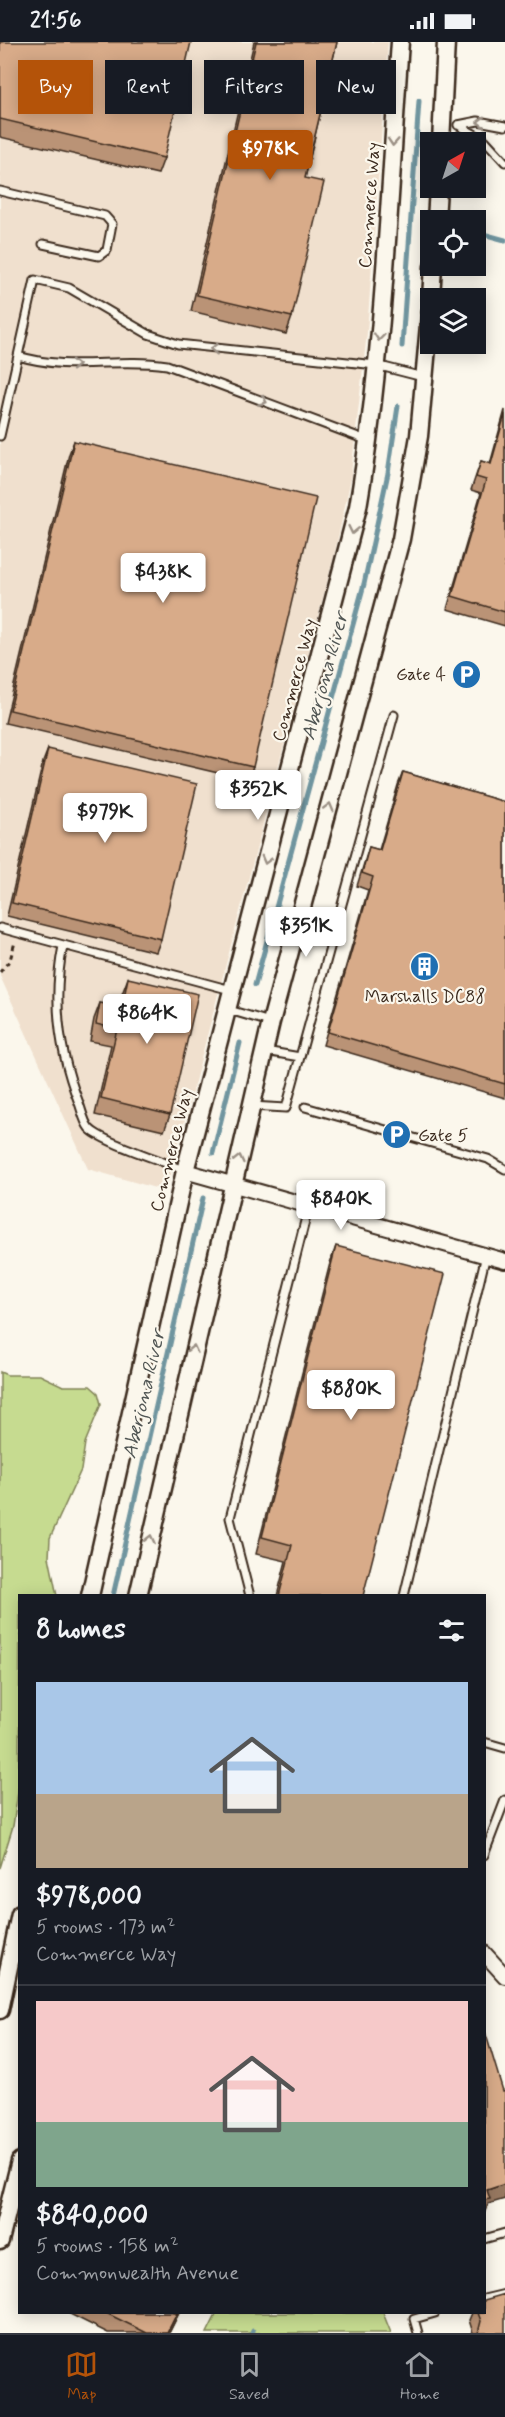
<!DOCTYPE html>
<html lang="en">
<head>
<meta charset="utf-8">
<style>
	:root { --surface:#171b24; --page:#20242c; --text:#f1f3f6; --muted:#9ea1a6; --line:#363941; --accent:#b45309 }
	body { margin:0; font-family:Mynerve,sans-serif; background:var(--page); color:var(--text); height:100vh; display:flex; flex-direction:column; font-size:22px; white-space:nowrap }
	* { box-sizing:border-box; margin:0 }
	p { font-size:20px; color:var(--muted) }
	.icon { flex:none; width:33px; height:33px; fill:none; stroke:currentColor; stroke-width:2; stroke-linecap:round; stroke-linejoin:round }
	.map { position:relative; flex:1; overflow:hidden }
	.drawer { position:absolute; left:18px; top:1552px; width:468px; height:720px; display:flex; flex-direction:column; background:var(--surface); border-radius:0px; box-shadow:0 3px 15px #0003 }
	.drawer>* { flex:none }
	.guide { position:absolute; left:18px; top:18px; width:470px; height:54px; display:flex; gap:12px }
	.needle { width:39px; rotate:39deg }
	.tools { position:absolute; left:420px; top:90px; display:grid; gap:12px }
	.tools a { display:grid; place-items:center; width:66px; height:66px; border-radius:0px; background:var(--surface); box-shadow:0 3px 15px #0003; font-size:30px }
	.price { position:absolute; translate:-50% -51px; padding:0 14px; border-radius:6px; background:#fff; color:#222; font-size:20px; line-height:39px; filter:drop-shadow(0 2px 3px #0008) }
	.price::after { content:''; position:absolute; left:50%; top:36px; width:18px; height:14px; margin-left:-9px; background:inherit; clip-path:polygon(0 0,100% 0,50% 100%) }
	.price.selected { background:var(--accent); color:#fff }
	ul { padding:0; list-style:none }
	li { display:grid; align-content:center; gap:12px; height:318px; padding:0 18px }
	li+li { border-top:2px solid var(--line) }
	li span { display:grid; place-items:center; height:186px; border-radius:0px; color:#555 }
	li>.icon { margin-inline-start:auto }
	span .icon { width:108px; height:108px; fill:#fffc; stroke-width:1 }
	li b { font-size:26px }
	h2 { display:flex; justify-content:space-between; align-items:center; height:72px; padding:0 18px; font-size:26px }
	.tag { padding:0 21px; border-radius:0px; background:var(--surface); box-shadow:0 3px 15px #0003; font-size:21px; line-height:54px }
	.tag.selected { background:var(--accent); color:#fff }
	.status { display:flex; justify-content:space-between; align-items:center; height:42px; padding:0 30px; background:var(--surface); direction:ltr }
	.status svg { height:16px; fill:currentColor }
	.tab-bar { display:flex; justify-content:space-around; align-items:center; height:84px; border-top:2px solid var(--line); background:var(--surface); font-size:16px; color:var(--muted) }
	.tab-bar a { display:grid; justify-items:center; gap:3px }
	.tab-bar .selected { color:var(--accent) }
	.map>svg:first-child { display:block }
	.built { fill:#f0e0ce }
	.green { fill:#c6db90; stroke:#808257; stroke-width:1.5 }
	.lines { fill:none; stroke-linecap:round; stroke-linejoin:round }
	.stream { stroke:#70959f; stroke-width:5 }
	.service-casing { stroke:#3b2a1e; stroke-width:11 }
	.minor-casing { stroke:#3b2a1e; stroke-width:18 }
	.tertiary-casing { stroke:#3b2a1e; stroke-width:21 }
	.path { stroke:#3b2a1e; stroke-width:3; stroke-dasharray:4.5 4.5; stroke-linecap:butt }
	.service { stroke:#fbf7ec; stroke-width:7 }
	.minor { stroke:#fbf7ec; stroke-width:14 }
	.tertiary { stroke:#fbf7ec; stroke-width:16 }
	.wall { fill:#ba9376; stroke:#3b2a1e; stroke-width:1.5 }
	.shaded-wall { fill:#977860; stroke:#3b2a1e; stroke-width:1.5 }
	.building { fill:#d8ab89; stroke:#3b2a1e; stroke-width:1.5 }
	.oneway { stroke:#9b9085 }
	.labels { text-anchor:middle; stroke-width:4.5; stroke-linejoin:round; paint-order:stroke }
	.street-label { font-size:18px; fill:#3b2a1e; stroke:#fbf7ec }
	.poi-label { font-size:18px; fill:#3b2a1e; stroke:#fbf7ec; text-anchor:end }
	.water-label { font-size:20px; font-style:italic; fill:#515654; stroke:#fbf7ec }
</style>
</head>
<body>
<div class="status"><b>21:56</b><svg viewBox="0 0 49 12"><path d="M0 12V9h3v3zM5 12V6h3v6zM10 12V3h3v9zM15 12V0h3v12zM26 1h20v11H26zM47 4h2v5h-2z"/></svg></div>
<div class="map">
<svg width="505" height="2291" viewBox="0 0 505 2291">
	<rect width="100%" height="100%" fill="#fbf7ec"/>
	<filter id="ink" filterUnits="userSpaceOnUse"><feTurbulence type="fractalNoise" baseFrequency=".0167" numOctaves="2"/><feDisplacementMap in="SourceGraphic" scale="12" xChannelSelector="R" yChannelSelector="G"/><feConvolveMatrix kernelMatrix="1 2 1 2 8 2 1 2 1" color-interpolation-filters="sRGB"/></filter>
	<g filter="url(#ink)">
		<path class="built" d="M0,0H388L367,290L350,441L334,514L166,1149L88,1127L0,934Z"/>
		<path class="green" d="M0,1330L7,1333H40L63,1344H90L98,1351L101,1362L85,1401L81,1428L50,1496L49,1515L57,1554H20L19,1743L13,1784L0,1826Z
			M217,2271H383L391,2291H207Z"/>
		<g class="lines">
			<path class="stream" d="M476,190L505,198
				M402,304L419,59
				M255,943L364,542L388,431L398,364
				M213,1111L240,1001
				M113,1554L203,1156
				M252,2291L253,2289"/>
			<defs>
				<path id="service" d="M458,83L485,98L505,120
					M458,83L478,79L505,84
					M0,149L105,174L112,182L107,208L99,214L43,202
					M18,314C71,330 115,315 167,323L369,399
					M0,394L35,238L69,246L148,292L178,302L376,323L423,335
					M0,886L231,948
					M63,904C52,958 59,1010 79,1061C82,1069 84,1080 89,1086C101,1100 165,1119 185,1129
					M229,968L270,980
					M265,1009L300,1015
					M251,1064L286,1066L394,673
					M305,1065L488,1117L505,1127
					M250,1554L230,1476L309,1163
					M404,1554L486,1213
					M484,1700L505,1706
					M484,1813L505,1758
					M484,2197L505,2191
					M484,2257L505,2252
					M418,2291L414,2277L435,2271"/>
				<path id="minor" d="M185,1129L505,1219
					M484,1911L505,1934"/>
				<path id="tertiary" d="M441,100L446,0
					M436,178L438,146
					M431,256L433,224
					M90,1554L185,1129L358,465C384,311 389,155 400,0
					M138,1554L271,980L401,497L419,394L430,272
					M0,1968L20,1872
					M0,2199L20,2119"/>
			</defs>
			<use href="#service" class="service-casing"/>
			<use href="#minor" class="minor-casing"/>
			<use href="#tertiary" class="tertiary-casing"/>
			<path class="path" d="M0,930L10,918L15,900"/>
			<use href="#service" class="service"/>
			<use href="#minor" class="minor"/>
			<use href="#tertiary" class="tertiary"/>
		</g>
		<path class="wall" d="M0,0L164,116L158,132L0,95Z
			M254,0H337L305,136L292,275L286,292L191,269Z
			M505,368V584L447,567L481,451L471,448L481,419L490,422Z
			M74,399L253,725L248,738L5,681L69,412Z
			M48,707L161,897L156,910L7,874L43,720Z
			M403,730L505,760V1056L323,1003L368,848L357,844L369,805L379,808L398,743Z
			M128,936L170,1073L164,1089L95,1073L111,1003L90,999L94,977L100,961L120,965L122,952Z
			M336,1204L363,1554H277L286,1519L256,1512L330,1221Z
			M68,2271H179L169,2291H108Z
			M472,2271H484L505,2291H473L469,2278Z"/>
		<path class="shaded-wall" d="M505,2142V2157L488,2162L484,2172V2156L487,2148Z
			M177,2271H179L169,2291H167Z"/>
		<path class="building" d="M0,0H191L164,116L0,77Z
			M256,0H337L305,136L324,140L292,275L197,253Z
			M505,372V570L452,554L486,438L476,435L481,419L491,422Z
			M74,399L316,456L253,725L10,668Z
			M48,707L197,742L161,897L12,861Z
			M403,730L505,760V1042L328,990L373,835L362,831L369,805L380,808Z
			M128,936L198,952L170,1073L101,1056L117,987L96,982L100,961L122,965Z
			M336,1204L445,1232L363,1554H279L292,1503L262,1495Z
			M484,1986L503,2049L505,2048V2142L487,2148L490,2157L484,2158Z
			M505,2252V2291H478L481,2279L478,2271H484V2258Z
			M106,2271H177L167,2291H147Z"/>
		<defs><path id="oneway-chevron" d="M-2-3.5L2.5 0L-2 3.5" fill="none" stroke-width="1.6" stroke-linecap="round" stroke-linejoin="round" transform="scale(1.5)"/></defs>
		<g class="oneway">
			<use href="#oneway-chevron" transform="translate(481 80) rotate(179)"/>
			<use href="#oneway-chevron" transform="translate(393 100) rotate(94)"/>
			<use href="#oneway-chevron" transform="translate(379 295) rotate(96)"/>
			<use href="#oneway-chevron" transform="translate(214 307) rotate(-178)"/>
			<use href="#oneway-chevron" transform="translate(75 323)"/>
			<use href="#oneway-chevron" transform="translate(263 359) rotate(22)"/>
			<use href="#oneway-chevron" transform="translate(353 488) rotate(102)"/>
			<use href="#oneway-chevron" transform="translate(329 765) rotate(-75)"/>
			<use href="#oneway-chevron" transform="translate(266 818) rotate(105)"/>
			<use href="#oneway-chevron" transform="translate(239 1117) rotate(-77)"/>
			<use href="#oneway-chevron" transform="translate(193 1307) rotate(-77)"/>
			<use href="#oneway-chevron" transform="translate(150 1497) rotate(-77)"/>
		</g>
	</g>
	<defs>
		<symbol id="parking-disc" viewBox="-11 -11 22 22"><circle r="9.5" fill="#1f6fb2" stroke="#fbf7ec"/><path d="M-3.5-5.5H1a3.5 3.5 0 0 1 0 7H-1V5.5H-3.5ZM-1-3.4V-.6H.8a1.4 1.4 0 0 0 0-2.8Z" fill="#fff"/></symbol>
		<symbol id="building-disc" viewBox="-11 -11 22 22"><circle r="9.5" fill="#1f6fb2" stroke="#fbf7ec"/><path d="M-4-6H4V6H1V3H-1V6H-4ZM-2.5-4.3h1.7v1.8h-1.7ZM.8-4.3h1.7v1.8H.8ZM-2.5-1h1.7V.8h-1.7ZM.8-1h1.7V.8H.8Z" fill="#fff"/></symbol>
	</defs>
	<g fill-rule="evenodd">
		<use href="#parking-disc" x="450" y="616" width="33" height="33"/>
		<use href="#building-disc" x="408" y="908" width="33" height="33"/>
		<use href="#parking-disc" x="380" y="1076" width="33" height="33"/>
	</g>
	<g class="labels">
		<g class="street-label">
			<text transform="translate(369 163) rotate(-86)" y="6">Commerce Way</text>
			<text transform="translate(294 638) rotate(-75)" y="6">Commerce Way</text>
			<text transform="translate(171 1108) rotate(-76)" y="6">Commerce Way</text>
		</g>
		<g class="poi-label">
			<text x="446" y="638">Gate 4</text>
			<text x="425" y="960" text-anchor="middle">Marshalls DC88</text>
			<text x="418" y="1099" text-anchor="start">Gate 5</text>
		</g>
		<g class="water-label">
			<text transform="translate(324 634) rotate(-75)" y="7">Aberjona River</text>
			<text transform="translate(143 1352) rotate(-77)" y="7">Aberjona River</text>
		</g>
	</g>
</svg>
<div class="tools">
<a><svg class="needle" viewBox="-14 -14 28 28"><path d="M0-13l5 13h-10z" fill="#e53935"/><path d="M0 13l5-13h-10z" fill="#9ea1a6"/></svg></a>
<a><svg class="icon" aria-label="locate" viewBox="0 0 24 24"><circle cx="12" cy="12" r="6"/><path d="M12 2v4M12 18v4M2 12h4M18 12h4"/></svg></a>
<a><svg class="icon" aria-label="layers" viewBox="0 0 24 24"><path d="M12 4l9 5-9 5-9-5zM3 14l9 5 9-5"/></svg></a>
</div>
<b class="price selected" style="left:270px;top:139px">$978K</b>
<b class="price" style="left:163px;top:562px">$438K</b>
<b class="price" style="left:258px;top:779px">$352K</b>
<b class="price" style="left:105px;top:802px">$979K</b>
<b class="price" style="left:306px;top:916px">$351K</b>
<b class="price" style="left:147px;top:1003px">$864K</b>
<b class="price" style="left:341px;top:1189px">$840K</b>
<b class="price" style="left:351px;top:1379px">$880K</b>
<div class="guide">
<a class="tag selected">Buy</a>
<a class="tag">Rent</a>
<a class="tag">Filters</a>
<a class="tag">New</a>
</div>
<section class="drawer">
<h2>8 homes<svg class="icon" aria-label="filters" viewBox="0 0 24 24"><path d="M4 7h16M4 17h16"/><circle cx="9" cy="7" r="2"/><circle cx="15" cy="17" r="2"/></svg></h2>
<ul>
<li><span style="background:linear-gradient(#a9c7e8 60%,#b9a48a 0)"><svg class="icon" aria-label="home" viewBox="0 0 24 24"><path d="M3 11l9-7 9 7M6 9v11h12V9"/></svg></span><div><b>$978,000</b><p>5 rooms · 173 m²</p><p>Commerce Way</p></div></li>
<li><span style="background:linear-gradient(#f6c9c9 65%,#7fa58c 0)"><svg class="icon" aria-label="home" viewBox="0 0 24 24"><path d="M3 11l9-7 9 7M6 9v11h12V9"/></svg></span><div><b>$840,000</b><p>5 rooms · 158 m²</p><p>Commonwealth Avenue</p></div></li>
</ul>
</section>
</div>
<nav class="tab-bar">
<a class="selected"><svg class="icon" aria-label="map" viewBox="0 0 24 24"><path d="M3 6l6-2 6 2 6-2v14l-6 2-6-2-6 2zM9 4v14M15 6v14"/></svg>Map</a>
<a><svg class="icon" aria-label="saved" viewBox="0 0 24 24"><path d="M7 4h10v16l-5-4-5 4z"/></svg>Saved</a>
<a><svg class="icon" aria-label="home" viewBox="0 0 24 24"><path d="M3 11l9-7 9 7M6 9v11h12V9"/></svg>Home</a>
</nav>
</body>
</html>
